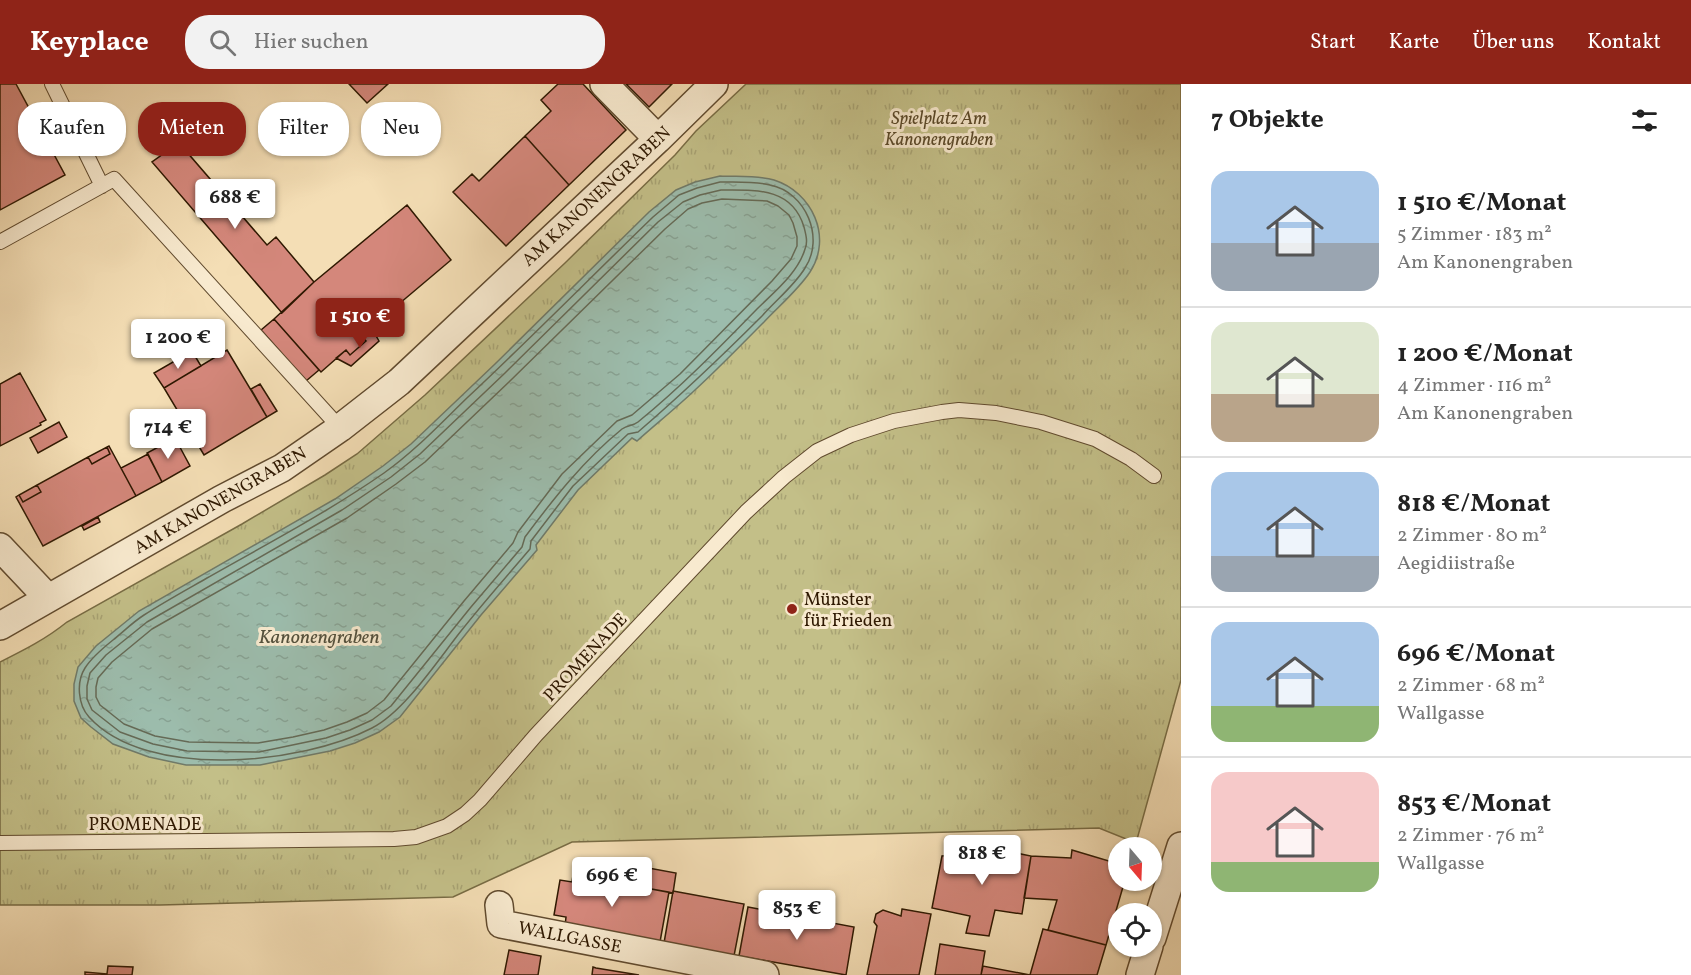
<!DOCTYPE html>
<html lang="de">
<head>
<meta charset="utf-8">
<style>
	:root { --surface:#fff; --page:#f2f2f2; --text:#222; --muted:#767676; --line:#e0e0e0; --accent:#8f2418 }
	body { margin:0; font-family:Vollkorn,serif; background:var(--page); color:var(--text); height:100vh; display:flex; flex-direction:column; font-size:22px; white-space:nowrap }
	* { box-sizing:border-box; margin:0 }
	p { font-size:20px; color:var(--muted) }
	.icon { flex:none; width:33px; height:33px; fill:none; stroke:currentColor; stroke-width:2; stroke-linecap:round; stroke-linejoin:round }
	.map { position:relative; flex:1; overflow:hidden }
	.details { display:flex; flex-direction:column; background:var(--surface); width:510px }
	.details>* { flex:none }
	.top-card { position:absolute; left:18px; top:18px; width:570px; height:54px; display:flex; gap:12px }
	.needle { width:39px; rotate:161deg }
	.fabs { position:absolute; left:1108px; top:753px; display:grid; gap:12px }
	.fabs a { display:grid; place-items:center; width:54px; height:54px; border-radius:50%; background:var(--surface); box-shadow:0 2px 4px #0004; font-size:30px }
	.price { position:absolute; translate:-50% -51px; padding:0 14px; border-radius:6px; background:#fff; color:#222; font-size:20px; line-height:39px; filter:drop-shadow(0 2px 3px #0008) }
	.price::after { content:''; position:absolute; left:50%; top:36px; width:18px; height:14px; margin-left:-9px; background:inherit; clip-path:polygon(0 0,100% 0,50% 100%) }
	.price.current { background:var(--accent); color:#fff }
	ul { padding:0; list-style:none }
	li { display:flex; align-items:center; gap:18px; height:150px; padding:0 30px }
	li+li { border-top:2px solid var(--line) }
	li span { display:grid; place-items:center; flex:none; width:168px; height:120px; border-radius:18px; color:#555 }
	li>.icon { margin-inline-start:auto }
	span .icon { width:72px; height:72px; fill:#fffc; stroke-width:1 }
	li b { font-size:26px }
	h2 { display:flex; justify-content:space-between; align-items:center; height:72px; padding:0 30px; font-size:26px }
	.tag { padding:0 21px; border-radius:24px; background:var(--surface); box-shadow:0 2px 4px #0004; font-size:21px; line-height:54px }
	.tag.current { background:var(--accent); color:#fff }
	header { display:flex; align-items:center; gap:36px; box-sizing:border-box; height:84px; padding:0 30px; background:var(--accent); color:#fff }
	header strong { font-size:28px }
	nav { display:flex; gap:33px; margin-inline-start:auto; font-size:21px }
	.search { width:420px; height:54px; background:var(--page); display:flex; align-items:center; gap:15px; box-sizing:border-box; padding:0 21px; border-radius:24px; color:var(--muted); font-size:22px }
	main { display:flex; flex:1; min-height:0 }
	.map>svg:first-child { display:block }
	.grass { fill:url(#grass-tufts); stroke:#786c44; stroke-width:1.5 }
	.water { fill:url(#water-ripples); stroke:#707a68; stroke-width:1.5 }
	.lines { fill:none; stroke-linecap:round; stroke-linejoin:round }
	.shore { stroke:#656a56; stroke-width:1.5 }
	.building { fill:#d4877b; stroke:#2e1801; stroke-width:1.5 }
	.service-casing { stroke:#604a2e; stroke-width:16 }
	.minor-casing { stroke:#604a2e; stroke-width:30 }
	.service { stroke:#f8eacf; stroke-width:14 }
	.minor { stroke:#f8eacf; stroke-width:27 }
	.poi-dot { fill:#8f2418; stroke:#f8eacf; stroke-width:2 }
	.labels { text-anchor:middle; stroke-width:6; stroke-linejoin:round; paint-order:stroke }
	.park-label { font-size:18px; font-style:italic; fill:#5b4a2a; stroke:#f8eacf }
	.street-label { font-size:18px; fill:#2e1801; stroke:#f8eacf }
	.poi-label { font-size:18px; fill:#2e1801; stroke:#f8eacf; text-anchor:start }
	.water-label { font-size:20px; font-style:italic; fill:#54513d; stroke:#f8eacf }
</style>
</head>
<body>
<header>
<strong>Keyplace</strong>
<div class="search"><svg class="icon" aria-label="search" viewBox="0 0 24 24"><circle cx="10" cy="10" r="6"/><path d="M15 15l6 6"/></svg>Hier suchen</div>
<nav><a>Start</a><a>Karte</a><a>Über uns</a><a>Kontakt</a></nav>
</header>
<main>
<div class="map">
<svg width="1181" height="891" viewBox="0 0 1181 891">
	<defs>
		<pattern id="grass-tufts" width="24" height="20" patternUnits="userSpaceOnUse" patternTransform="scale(1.5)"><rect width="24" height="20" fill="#c3bf88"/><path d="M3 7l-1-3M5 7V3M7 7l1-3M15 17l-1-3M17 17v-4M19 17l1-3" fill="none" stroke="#a8a374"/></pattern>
		<pattern id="water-ripples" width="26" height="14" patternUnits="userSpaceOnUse" patternTransform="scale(1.5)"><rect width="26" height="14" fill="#9cbcac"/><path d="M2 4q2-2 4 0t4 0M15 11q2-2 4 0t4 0" fill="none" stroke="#87a192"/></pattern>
	</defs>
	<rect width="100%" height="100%" fill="#f4deb5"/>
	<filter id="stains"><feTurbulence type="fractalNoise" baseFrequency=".00333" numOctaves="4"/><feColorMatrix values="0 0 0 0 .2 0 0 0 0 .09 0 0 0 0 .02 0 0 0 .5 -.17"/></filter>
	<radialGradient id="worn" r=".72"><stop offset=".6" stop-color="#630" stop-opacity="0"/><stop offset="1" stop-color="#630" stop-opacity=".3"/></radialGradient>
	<path class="grass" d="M746,0H1181V596L1136,759L1099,744L572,758L453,813L160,821H0V578C24,566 46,555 67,538L242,440L325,391L357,370L425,311L565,179L675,71L696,47Z"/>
	<path class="water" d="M720,92C736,93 759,91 774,96C812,108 833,153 810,188C799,205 778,223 764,238C741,261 719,284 695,306C676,324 656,340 637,357L632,354L578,406L536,461L537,466L481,531L400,633L379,648L355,659L330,667L260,681H186L149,673L113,660L91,643L81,634L74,617V600L78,583L96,562L139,527L335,415L383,382L411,360L495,280L649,128L676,106L695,98Z"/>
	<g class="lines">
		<path class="shore" d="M720,98C736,98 755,97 770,101C806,108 825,154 805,184C795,201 775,217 762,232C722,272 681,311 638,348L628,350L573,402L531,457L530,465C507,492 483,519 461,547C438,576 404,628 372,644C303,680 147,697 89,633C78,621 76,598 85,584C92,573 103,564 113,556C123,548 133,538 144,531C164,518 186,506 207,494C267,460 328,428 384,389C415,367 441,339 468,313C531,254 591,193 653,133L679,111L697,104Z
			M721,106C755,106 792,103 804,143C806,151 808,158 805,165C798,189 774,208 757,225C719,264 681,303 638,338C633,342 628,341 622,345C584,376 554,414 525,453L522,463L471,523L391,622L372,636L350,646L326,654L259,668L187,667L153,660L120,648L92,626L87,615V602L90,589L106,571L147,538L342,426L391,393L420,370L505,289L658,138L683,118L700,111Z
			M722,115L767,117L778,122L789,131L793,139L797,153V162L791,175L772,197L680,290L632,331L617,337L562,390L518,448L513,459L464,517L384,616L367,629L347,638L324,646L293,653L258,659L189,658L155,652L124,640L100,621L96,613V603L98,594L112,578L152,545L347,434L396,400L425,378L511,296L665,145L688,125L702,119Z"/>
	</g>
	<path class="building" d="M0,0H16L65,91L0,126Z
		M349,0H388L367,19Z
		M558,0H583L626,46L569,101L525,52L551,27L541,16Z
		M626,0H672L649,23Z
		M525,52L569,101L506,162L453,108L472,90L479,97Z
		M187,53L188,54L180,60L267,161L276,153L314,198L282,229L152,78Z
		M407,121L451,176L361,252L366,257L350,271L346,266L321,288L274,235L314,198Z
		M274,235L319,286L306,297L261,246Z
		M371,243L379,257L351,282L336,274L346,266L350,271L366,257L361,252Z
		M227,266L267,333L204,371L164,304Z
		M192,267L201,282L164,304L154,289Z
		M20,289L46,336L40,339L41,341L0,362V300Z
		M260,300L277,327L267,333L251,305Z
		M59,338L67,353L38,369L30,354Z
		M175,354L190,382L162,398L147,369Z
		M109,362L136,412L43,462L16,413L19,411L23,418L41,408L37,401L88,373L92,380L110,370L107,363Z
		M107,363L110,370L92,380L88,373Z
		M148,370L162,398L136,412L121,384Z
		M37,401L41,408L23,418L19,411Z
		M98,433L100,438L84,446L82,442Z
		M1007,764H1012L1021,770L1031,772L1022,830L995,826L989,852L966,849L970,832L932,824L942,772L956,771L959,767L973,766L976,769L1002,768Z
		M1072,766L1119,780V796H1125L1106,861L1048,846L1057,816L1024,814L1031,772L1071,774Z
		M643,783L676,789L673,809L640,803Z
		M573,791L669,808L660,858L565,842L566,833L554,831L560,796L572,798Z
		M673,807L744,820L734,872L664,859Z
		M748,823L854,843L846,891L739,872Z
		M902,825L931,830L919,891H867L877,842L874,838L876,830L883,826L901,832Z
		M1043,845L1106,861L1097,891H981L983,882L1030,891Z
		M940,860L985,867L981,891H935Z
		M509,866L541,872L538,891H504Z
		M108,882L133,883L132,891H85V888L107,890Z
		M593,883L596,884L639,891H592Z"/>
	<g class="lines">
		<defs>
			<path id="service" d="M52,0L102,102
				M0,158L114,95L340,344
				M0,759L394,755L416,753L447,742L465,730L480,716L536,651L746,428L784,393L817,367L851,351L894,337L942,328L959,326L996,329L1041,338L1095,355L1131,375L1154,392"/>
			<path id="minor" d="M604,0L658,55
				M0,463L48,514
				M0,542L222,415L282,384L340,344L399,298L658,55L714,0
				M499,821L501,840L765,891
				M1152,854L1181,762
				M1140,891L1149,862"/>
		</defs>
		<use href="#service" class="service-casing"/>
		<use href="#minor" class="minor-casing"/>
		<use href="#service" class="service"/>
		<use href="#minor" class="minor"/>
	</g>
	<circle class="poi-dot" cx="792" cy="525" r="6"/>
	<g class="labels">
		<g class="park-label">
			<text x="939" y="40">Spielplatz Am<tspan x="939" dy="21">Kanonengraben</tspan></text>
		</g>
		<g class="street-label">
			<text transform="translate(596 112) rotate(-43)" y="6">AM KANONENGRABEN</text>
			<text transform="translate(220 416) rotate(-30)" y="6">AM KANONENGRABEN</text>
			<text transform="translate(585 573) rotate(-47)" y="6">PROMENADE</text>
			<text x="145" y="746">PROMENADE</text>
			<text transform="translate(570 853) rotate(11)" y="6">WALLGASSE</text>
		</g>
		<g class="poi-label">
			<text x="804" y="521">Münster<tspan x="804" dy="21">für Frieden</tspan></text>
		</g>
		<g class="water-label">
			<text x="319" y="559">Kanonengraben</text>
		</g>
	</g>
	<rect width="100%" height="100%" filter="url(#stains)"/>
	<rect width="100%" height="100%" fill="url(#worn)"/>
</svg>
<div class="fabs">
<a><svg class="needle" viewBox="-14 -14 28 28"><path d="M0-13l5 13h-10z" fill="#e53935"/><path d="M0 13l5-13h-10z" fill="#767676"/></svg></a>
<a><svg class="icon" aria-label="locate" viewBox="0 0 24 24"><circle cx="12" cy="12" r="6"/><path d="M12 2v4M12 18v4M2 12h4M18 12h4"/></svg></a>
</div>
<b class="price" style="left:235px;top:146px">688 €</b>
<b class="price current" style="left:360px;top:265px">1 510 €</b>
<b class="price" style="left:178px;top:286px">1 200 €</b>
<b class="price" style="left:168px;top:376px">714 €</b>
<b class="price" style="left:982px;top:802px">818 €</b>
<b class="price" style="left:612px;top:824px">696 €</b>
<b class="price" style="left:797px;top:857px">853 €</b>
<div class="top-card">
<a class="tag">Kaufen</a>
<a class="tag current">Mieten</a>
<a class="tag">Filter</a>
<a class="tag">Neu</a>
</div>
</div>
<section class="details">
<h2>7 Objekte<svg class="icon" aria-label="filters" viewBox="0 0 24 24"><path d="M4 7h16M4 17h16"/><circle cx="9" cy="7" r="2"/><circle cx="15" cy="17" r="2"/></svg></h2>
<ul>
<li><span style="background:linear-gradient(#a9c7e8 60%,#9aa5b1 0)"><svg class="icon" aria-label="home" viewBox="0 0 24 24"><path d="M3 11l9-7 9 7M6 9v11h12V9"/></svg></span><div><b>1 510 €/Monat</b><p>5 Zimmer · 183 m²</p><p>Am Kanonengraben</p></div></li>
<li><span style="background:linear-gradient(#dfe7d0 60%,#b9a48a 0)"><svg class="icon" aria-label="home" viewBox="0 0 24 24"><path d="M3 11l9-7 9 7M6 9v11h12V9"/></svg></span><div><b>1 200 €/Monat</b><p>4 Zimmer · 116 m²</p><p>Am Kanonengraben</p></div></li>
<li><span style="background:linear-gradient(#a9c7e8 70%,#9aa5b1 0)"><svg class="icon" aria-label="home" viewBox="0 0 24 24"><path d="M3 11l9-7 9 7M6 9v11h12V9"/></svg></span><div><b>818 €/Monat</b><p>2 Zimmer · 80 m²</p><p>Aegidiistraße</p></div></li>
<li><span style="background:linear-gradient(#a9c7e8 70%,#8fb573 0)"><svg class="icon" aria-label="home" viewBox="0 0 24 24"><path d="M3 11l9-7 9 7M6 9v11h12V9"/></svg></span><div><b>696 €/Monat</b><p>2 Zimmer · 68 m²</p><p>Wallgasse</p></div></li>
<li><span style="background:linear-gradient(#f6c9c9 75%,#8fb573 0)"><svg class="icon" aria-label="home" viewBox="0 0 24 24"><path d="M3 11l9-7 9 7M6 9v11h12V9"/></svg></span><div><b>853 €/Monat</b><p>2 Zimmer · 76 m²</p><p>Wallgasse</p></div></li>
</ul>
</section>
</main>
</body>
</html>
